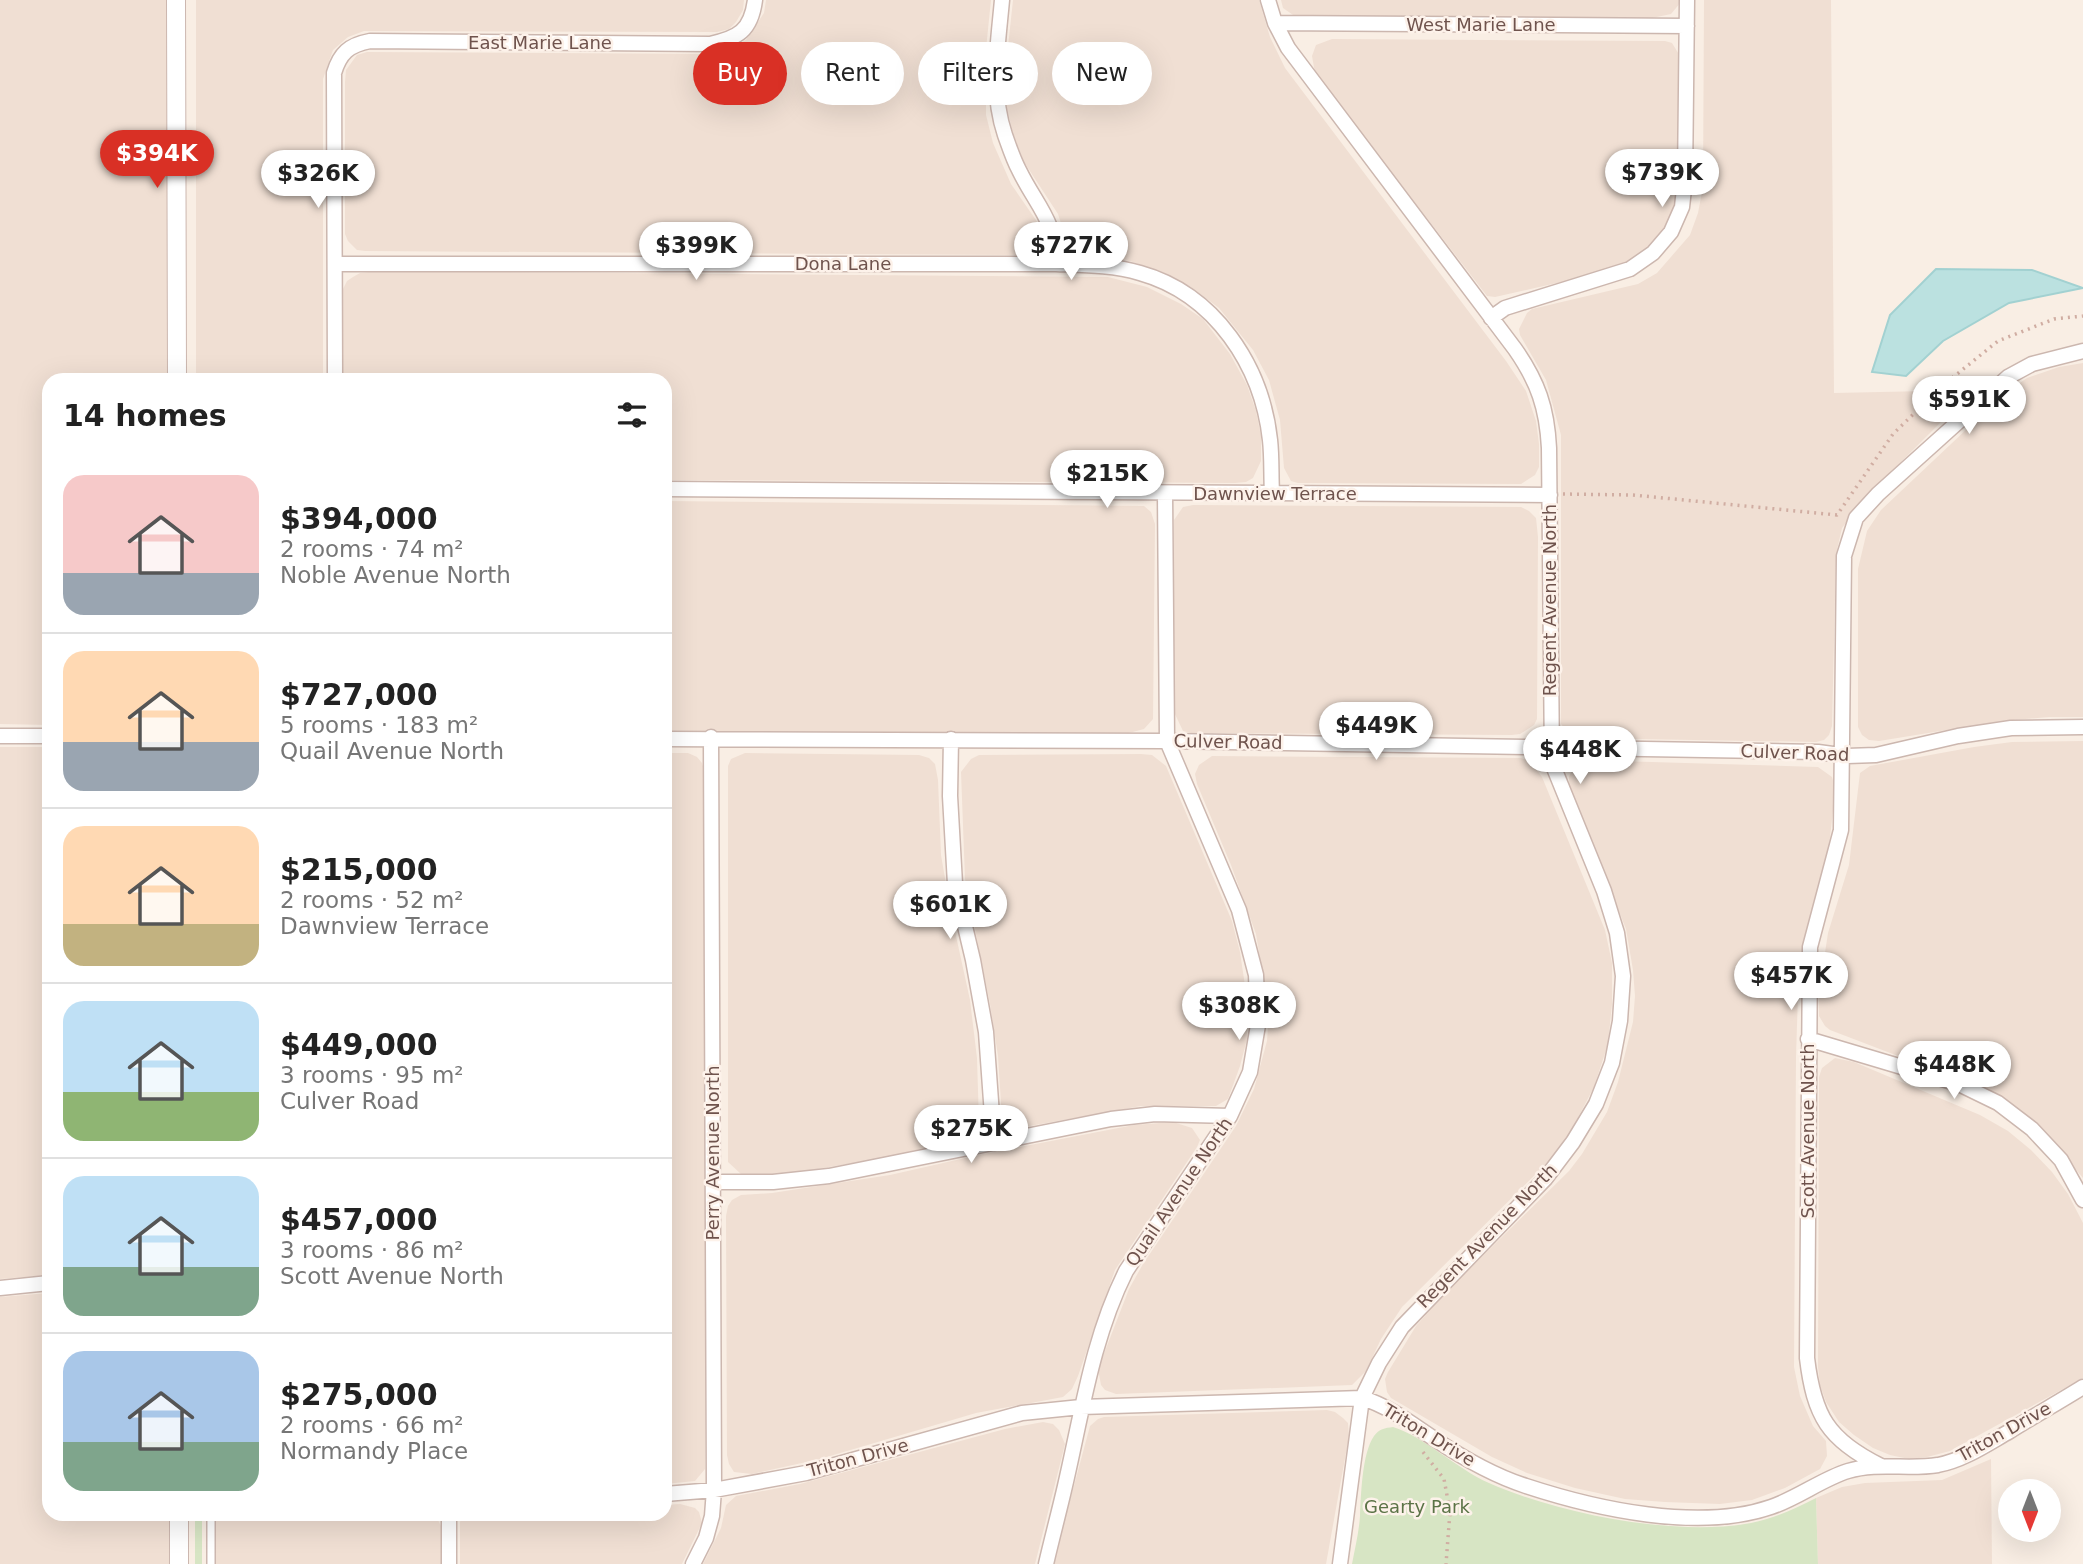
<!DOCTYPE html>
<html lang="en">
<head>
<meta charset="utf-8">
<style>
	:root { --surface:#fff; --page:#f2f2f2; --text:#222; --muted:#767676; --line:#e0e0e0; --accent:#d93025 }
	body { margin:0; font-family:"DejaVu Sans",sans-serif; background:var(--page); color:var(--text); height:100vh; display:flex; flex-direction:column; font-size:26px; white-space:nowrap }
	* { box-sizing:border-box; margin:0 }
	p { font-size:23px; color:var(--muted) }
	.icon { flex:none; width:38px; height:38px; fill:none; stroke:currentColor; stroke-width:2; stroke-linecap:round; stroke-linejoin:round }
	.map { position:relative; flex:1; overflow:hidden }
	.panel { position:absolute; left:42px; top:373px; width:630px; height:1148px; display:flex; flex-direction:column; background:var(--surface); border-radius:21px; box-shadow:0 7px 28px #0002 }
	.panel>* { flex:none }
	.top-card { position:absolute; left:693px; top:42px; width:665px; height:63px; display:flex; gap:14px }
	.needle { width:46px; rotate:180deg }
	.controls { position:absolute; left:1998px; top:1479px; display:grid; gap:14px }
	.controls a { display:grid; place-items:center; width:63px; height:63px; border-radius:50%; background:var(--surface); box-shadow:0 7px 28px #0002; font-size:35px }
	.price { position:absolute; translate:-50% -60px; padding:0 16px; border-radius:24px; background:#fff; color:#222; font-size:23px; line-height:46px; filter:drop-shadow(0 2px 4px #0008) }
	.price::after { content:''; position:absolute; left:50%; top:42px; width:21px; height:16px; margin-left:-10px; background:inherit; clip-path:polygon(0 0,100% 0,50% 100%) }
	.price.current { background:var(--accent); color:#fff }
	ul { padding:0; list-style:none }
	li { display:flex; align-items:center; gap:21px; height:175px; padding:0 21px }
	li+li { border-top:2px solid var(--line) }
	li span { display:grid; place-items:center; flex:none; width:196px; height:140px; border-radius:21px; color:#555 }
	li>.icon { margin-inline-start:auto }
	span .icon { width:84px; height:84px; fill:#fffc; stroke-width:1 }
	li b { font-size:30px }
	h2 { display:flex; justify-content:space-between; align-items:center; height:84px; padding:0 21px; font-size:30px }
	.pill { padding:0 24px; border-radius:32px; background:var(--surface); box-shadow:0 7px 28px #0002; font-size:24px; line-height:63px }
	.pill.current { background:var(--accent); color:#fff }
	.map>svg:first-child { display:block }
	.residential { fill:#f0dfd3 }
	.green { fill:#d7e5c4 }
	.water { fill:#bbe1e0; stroke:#a2d1d1; stroke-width:2 }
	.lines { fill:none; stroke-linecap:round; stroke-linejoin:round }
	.service-casing { stroke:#ccb7af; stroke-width:10 }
	.minor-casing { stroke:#ccb7af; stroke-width:17 }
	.tertiary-casing { stroke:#ccb7af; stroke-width:20 }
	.path { stroke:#d0ada2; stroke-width:3.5; stroke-dasharray:2 5; stroke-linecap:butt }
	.service { stroke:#fff; stroke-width:7 }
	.minor { stroke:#fff; stroke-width:14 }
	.tertiary { stroke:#fff; stroke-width:18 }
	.labels { text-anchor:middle; stroke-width:5; stroke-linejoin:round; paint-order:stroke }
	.street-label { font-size:18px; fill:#6f534d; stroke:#fdf2ea }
	.park-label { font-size:18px; fill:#5b7346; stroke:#fdf2ea }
</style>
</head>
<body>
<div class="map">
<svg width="2083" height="1564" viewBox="0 0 2083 1564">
	<rect width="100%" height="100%" fill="#f9eee4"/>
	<path class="residential" d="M0,0H167V380H49V725L0,724Z
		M196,0H744L743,10L736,22L729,29L717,32L364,31L348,37L333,50L323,79V380H196Z
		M766,0H991L986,49V115L993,143L1011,184L1038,223L1041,233L1038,245L1023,255L365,251L357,250L348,241L345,234V82L346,70L357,55L367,52L717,54L746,40L764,13Z
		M1013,0H1259L1270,37L1285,68L1506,361L1526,391L1536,421L1539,444V467L1535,475L1521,484L1298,483L1291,481L1284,468L1280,420L1269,380L1253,350L1219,308L1191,287L1162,272L1130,261L1083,255L1069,248L1058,214L1024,162L1013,133L1007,109L1005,75Z
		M1281,0H1681V2L1671,14L1652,18L1296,17L1283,8Z
		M1704,0H1831L1834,393L1973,390L1864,499L1842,528L1836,554L1832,726L1829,735L1824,740L1816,742L1578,738L1570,735L1561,724V435L1546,380L1520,335L1519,329L1527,313L1532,309L1638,284L1657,273L1690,235L1698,213L1703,187Z
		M1332,39L1665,41L1672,43L1680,56V192L1673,218L1659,240L1637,258L1609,271L1495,297L1487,296L1315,73L1312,56L1316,45Z
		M376,271L1108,277L1147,287L1181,304L1203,319L1230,354L1247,385L1256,411L1261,436V461L1253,478L1246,482L1235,483L665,480V380H343V289L347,281L353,277L360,273Z
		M2083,363V717H2049L2002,721L1879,741L1869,740L1862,735L1858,727V569L1867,531L1881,510L2004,394L2027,378L2059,367Z
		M665,501L1144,506L1151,512L1155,524L1153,719L1144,729L1125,734L665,732Z
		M1193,505L1521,507L1529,511L1536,518L1538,537L1537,719L1534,725L1520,734L1512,735L1191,733L1183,731L1174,712V520L1183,507Z
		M2083,741V1178L2041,1129L1940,1072L1830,1030L1825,1026L1819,1016V992L1828,933L1849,865L1860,773L1870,766L1974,747L2012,742Z
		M0,747H49V1275L0,1279Z
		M665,753H688L697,757L702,763L706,777L705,1469L695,1481L665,1484Z
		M745,753L919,755L929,758L935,764L938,780L941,855L951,913L970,1000L977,1058L979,1123L972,1136L888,1157L794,1173L750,1176L741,1174L728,1162V766L731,759Z
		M1141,754L1152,755L1166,766L1232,921L1240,952L1248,1006L1247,1039L1240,1066L1228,1099L1216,1106H1141L1013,1129L1007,1127L1002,1119L998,1056L990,1004L965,879L961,772L971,759L979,755Z
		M1212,756L1521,758L1530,761L1542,777L1605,930L1612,963V1004L1608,1044L1594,1087L1572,1129L1554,1156L1402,1307L1381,1339L1366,1371L1352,1385L1116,1394L1105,1390L1101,1385L1098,1369L1129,1289L1143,1264L1236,1126L1254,1089L1267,1041L1269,1014L1256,934L1231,865L1197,784L1195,774L1199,765Z
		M1585,760L1818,767L1832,777L1834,784V802L1828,855L1799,963L1796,1057L1794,1367L1800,1396L1813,1426L1826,1441L1827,1456L1820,1469L1785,1488L1752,1500L1720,1504L1665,1502L1625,1499L1575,1488L1527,1473L1492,1457L1391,1398L1387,1392L1385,1379L1388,1372L1416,1326L1452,1286L1569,1171L1582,1154L1607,1112L1618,1082L1633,1022L1635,996L1633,970L1626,929L1569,784V777L1573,768Z
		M1835,1058L1854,1062L1980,1115L2008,1131L2031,1150L2052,1172L2068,1194L2083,1223V1378L1950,1451L1927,1457L1909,1459L1890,1455L1873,1448L1854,1435L1839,1422L1826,1402L1820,1385L1818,1367L1819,1077L1822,1068Z
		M1173,1122L1192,1128L1200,1140L1197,1147L1115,1270L1078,1376L1072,1389L1063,1397L976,1413L820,1459L752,1474L734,1472L729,1464L727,1455L726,1216L728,1206L732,1200L741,1195L772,1193L890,1175L983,1154L1134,1125Z
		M49,1293V1514H169V1564H0V1297Z
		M1327,1410L1335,1412L1343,1418L1348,1423L1349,1436L1326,1564H1053L1090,1426L1098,1419L1104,1417Z
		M1043,1422L1053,1424L1059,1430L1065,1444L1035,1564H703L721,1528L726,1505L736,1496L800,1484L1005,1429Z
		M1991,1459L1992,1564H1818L1816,1498L1842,1487L1865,1483L1942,1480Z
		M680,1504L695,1508L699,1512L702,1523L682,1564H460V1522L463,1514H665V1505Z
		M218,1514H435L441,1526V1564H216V1518Z"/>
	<path class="green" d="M1393,1427C1423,1436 1457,1469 1489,1483C1559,1514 1676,1537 1751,1523C1775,1518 1795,1509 1816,1498L1818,1564H1352C1355,1548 1359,1532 1360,1516C1361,1495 1362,1453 1374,1436C1379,1429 1385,1428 1393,1427Z
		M195,1514H202V1564H195Z"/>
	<path class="water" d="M1936,269L2032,270L2083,288L2009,303L1943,341L1906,376L1872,372L1890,315Z"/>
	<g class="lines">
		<defs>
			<path id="service" d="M211,1564V1514"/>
			<path id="minor" d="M1002,0C998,45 990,91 1005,135C1009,146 1013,159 1019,170C1037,207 1056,220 1056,264C1084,265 1113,265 1140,273C1215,294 1262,366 1270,440C1272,457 1271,476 1272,493
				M1268,0L1275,23L1288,48L1515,349C1538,382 1547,408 1549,448L1552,763L1604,891L1617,933L1623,976L1620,1021L1612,1063L1596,1104L1573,1142L1545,1179L1402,1327L1379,1363L1362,1398L1340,1564
				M1275,23L1687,26
				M336,264H1056
				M1491,318L1505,308L1630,269L1653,253L1671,232L1682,207L1685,180L1687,0
				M335,380L334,73C340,53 349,45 370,41L710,44C738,38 751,31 755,0
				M665,489L1550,495
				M0,736H49
				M665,739L1167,741L1818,752L1847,756L1876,755L1958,736L2011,728L2083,727
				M951,739L950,796L955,884L973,960L986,1032L994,1143
				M1808,1039L1959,1084L1998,1103L2032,1129L2061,1160L2083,1200
				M714,1182H773L829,1176L1111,1119L1155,1114L1230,1116
				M0,1288L49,1283
				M1881,1466C1828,1440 1814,1416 1807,1358L1810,947L1841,830L1844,556L1856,518L1878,494L2008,377L2032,364L2083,351
				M665,1494L714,1490L806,1473L1022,1413L1081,1407L1362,1398C1389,1406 1413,1425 1436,1440C1463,1458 1495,1476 1526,1486C1596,1509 1699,1532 1771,1507C1798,1498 1822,1479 1848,1471C1878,1462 1908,1470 1938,1465C1964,1460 1987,1444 2010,1431C2034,1416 2059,1402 2083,1387
				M449,1514V1564
				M693,1564L706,1538L712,1516L714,1490L711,737
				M1046,1564C1052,1538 1059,1512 1065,1486C1082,1413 1092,1339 1126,1271L1230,1116L1250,1072L1258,1025L1256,975L1239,910L1167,741L1165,493"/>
			<path id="tertiary" d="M176,0L177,380
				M179,1514V1564"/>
		</defs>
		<use href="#service" class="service-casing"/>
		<use href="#minor" class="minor-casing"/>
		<use href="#tertiary" class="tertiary-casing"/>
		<path class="path" d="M1563,494L1633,495L1837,515L1893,434L1941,387L1998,341L2054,319L2083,316
			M1423,1452L1444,1479L1450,1512L1446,1564"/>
		<use href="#service" class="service"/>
		<use href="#minor" class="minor"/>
		<use href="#tertiary" class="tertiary"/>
	</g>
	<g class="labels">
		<g class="street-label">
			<text x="1481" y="31">West Marie Lane</text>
			<text x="540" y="49">East Marie Lane</text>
			<text x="843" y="270">Dona Lane</text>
			<text x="1275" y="500">Dawnview Terrace</text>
			<text transform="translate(1550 600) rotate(-90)" y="6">Regent Avenue North</text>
			<text transform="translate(1228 742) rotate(1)" y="6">Culver Road</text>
			<text transform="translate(1795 753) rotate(2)" y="6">Culver Road</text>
			<text transform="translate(1808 1131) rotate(-90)" y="6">Scott Avenue North</text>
			<text transform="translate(713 1153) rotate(-90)" y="6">Perry Avenue North</text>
			<text transform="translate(1179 1192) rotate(-56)" y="6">Quail Avenue North</text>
			<text transform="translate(1487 1236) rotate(-46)" y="6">Regent Avenue North</text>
			<text transform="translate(2004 1432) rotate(-29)" y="6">Triton Drive</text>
			<text transform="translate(1429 1435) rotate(31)" y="6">Triton Drive</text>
			<text transform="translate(858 1458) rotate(-15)" y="6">Triton Drive</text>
		</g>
		<g class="park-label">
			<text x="1417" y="1513">Gearty Park</text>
		</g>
	</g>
</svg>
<div class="controls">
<a><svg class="needle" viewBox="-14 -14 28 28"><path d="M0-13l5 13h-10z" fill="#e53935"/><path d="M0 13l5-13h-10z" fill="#767676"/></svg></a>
</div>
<b class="price current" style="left:157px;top:190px">$394K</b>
<b class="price" style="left:1662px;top:209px">$739K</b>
<b class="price" style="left:318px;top:210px">$326K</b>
<b class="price" style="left:696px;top:282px">$399K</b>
<b class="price" style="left:1071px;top:282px">$727K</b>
<b class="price" style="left:1969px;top:436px">$591K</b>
<b class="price" style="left:1107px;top:510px">$215K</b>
<b class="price" style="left:1376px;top:762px">$449K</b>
<b class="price" style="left:1580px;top:786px">$448K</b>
<b class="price" style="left:950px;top:941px">$601K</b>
<b class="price" style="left:1791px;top:1012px">$457K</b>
<b class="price" style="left:1239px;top:1042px">$308K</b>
<b class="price" style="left:1954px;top:1101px">$448K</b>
<b class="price" style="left:971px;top:1165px">$275K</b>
<div class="top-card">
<a class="pill current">Buy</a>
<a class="pill">Rent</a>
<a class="pill">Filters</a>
<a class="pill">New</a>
</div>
<section class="panel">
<h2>14 homes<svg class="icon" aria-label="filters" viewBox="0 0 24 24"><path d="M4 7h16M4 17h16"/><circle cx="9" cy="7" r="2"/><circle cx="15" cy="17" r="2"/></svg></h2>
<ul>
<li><span style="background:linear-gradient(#f6c9c9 70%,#9aa5b1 0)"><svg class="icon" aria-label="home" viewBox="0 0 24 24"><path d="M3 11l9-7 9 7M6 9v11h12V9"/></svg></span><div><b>$394,000</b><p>2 rooms · 74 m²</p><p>Noble Avenue North</p></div></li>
<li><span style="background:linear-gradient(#ffd9b3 65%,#9aa5b1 0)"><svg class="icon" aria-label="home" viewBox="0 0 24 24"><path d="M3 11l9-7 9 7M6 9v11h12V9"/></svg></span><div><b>$727,000</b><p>5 rooms · 183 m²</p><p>Quail Avenue North</p></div></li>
<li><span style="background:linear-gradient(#ffd9b3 70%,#c2b280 0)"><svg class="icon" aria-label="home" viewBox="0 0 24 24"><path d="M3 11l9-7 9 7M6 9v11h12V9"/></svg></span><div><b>$215,000</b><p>2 rooms · 52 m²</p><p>Dawnview Terrace</p></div></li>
<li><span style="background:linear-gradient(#bfe0f5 65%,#8fb573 0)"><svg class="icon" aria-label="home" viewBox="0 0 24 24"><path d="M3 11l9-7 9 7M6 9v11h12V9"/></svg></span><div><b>$449,000</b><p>3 rooms · 95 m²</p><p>Culver Road</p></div></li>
<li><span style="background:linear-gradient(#bfe0f5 65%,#7fa58c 0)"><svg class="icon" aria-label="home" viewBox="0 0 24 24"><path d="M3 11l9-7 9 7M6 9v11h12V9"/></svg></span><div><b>$457,000</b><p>3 rooms · 86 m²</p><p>Scott Avenue North</p></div></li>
<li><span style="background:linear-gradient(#a9c7e8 65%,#7fa58c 0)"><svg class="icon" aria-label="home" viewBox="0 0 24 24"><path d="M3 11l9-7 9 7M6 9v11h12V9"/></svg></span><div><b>$275,000</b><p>2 rooms · 66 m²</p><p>Normandy Place</p></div></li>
</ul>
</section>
</div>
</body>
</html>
